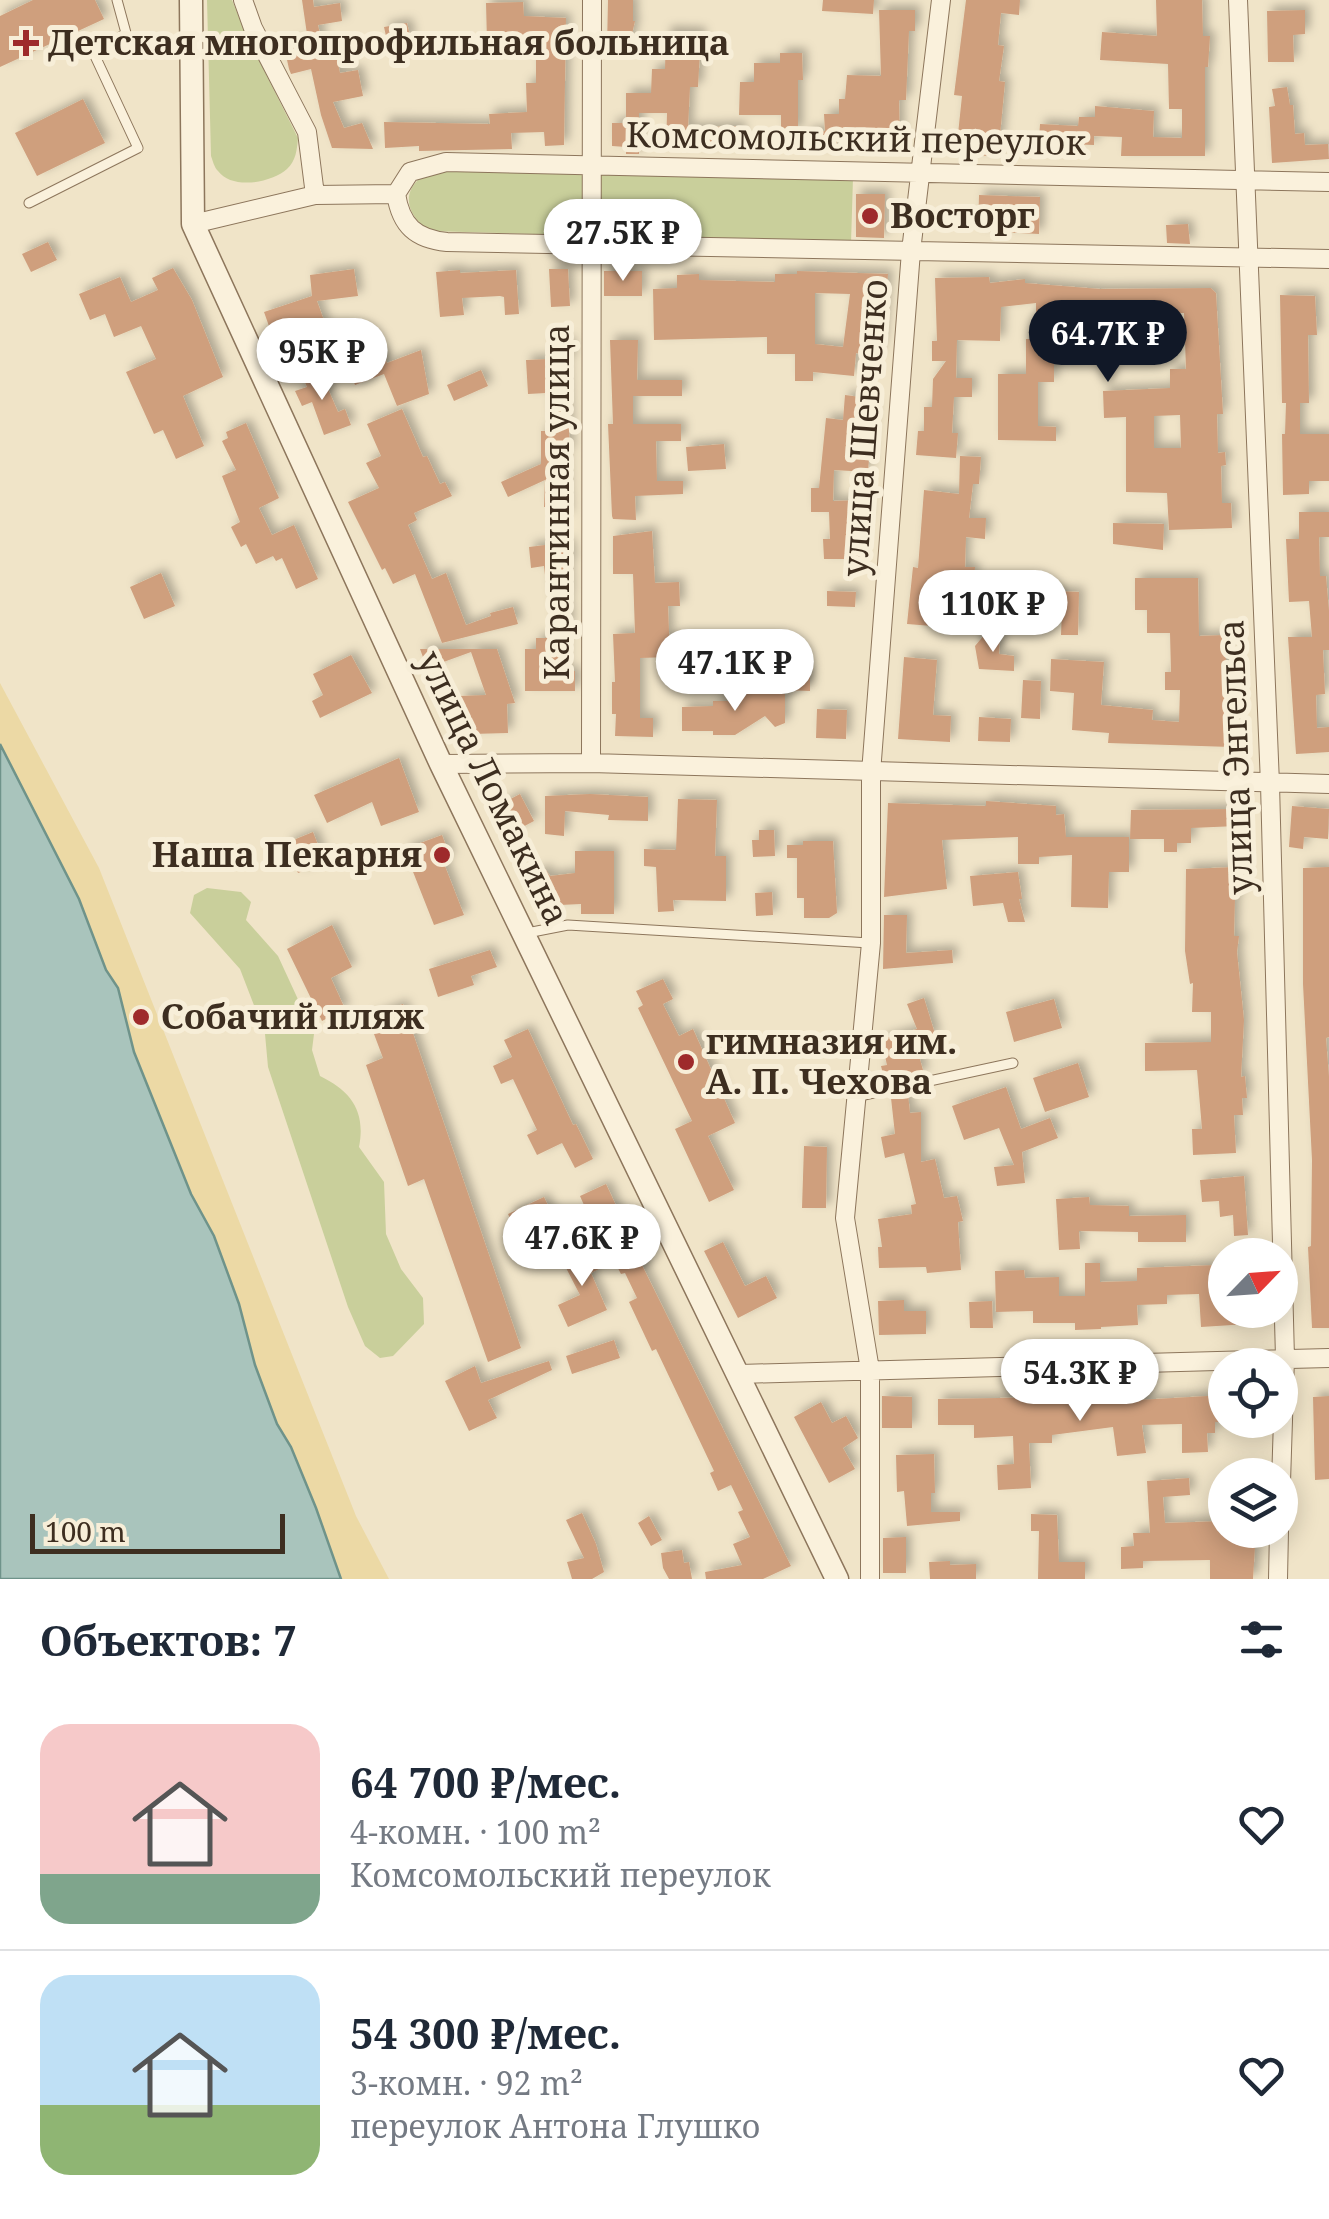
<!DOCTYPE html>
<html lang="ru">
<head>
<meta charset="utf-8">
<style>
	:root { --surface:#fff; --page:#f6f6f7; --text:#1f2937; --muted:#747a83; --line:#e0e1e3; --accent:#111827 }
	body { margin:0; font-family:"Noto Serif",serif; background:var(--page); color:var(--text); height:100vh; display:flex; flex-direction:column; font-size:38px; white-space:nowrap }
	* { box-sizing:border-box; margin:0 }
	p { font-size:32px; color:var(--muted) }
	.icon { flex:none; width:55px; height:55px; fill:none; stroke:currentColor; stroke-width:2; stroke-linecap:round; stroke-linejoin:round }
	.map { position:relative; height:1579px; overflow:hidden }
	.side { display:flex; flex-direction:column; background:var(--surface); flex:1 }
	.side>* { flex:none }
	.needle { width:65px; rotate:65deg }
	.tools { position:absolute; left:1208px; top:1238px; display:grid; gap:20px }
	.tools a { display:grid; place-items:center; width:90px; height:90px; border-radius:50%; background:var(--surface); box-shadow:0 5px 25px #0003; font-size:50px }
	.scale { position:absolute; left:30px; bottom:25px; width:255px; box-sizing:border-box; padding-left:10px; border:5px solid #3d2e20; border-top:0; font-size:28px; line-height:35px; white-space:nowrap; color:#3d2e20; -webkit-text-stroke:8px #f7eed8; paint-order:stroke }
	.price { position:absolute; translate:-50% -85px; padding:0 22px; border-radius:35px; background:#fff; color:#222; font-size:32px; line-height:65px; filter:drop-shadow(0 2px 5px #0008) }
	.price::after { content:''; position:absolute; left:50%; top:60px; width:30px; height:22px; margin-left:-15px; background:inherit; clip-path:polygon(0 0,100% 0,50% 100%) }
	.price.active { background:var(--accent); color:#fff }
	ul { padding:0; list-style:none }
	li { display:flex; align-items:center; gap:30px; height:250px; padding:0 40px }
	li+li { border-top:2px solid var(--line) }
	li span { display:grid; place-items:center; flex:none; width:280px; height:200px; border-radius:30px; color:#555 }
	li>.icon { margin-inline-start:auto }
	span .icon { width:120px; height:120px; fill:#fffc; stroke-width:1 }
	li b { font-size:42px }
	h2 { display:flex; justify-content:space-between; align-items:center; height:120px; padding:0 40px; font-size:42px }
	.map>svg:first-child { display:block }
	.green { fill:#c9cf9b }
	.sand { fill:#ecd9a5 }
	.water { fill:#a9c4bc; stroke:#6f938a; stroke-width:2.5 }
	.building { fill:#cf9f7d; fill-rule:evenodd; filter:url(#shadow) }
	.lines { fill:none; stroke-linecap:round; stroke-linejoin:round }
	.service-casing { stroke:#8d765c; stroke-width:11 }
	.minor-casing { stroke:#8d765c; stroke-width:20 }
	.tertiary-casing { stroke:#8d765c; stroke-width:25 }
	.service { stroke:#faf1dc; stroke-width:9 }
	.minor { stroke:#faf1dc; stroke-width:18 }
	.tertiary { stroke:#faf1dc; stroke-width:22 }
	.poi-dot { fill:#9e2a2b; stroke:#f7eed8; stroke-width:4 }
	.labels { text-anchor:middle; stroke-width:10; stroke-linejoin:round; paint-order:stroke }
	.poi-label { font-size:35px; font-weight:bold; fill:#3d2e20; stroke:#f7eed8; text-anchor:start }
	.street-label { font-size:35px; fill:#3d2e20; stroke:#f7eed8 }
</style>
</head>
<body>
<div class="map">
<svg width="1329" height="1579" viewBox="0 0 1329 1579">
	<defs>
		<filter id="shadow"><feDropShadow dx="5" dy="-5" stdDeviation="5" flood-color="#0004"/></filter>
	</defs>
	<rect width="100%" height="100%" fill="#f0e4c8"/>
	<path class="green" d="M207,0H232L246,34L298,138C297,149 296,161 287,169C271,183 232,190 218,171C214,167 213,161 211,156Z
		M443,168L853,178L851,243L430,231C396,209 405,176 443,168Z
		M207,888L241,892L251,902L246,920L278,956L314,1034L312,1050L320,1076C351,1091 366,1111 359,1147L384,1182L386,1234L401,1269L423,1298L424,1324L393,1356L380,1358L365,1346L348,1307L268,1067L265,1034L240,969L190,913L194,895Z"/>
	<path class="sand" d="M0,683L99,868L356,1516L389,1579H341L316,1508L291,1447L277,1424L255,1365L239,1304L214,1236L191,1194L134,1052L118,988L106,970L79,899L0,744Z"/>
	<path class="water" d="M0,744L79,899L106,970L118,988L134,1052L191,1194L214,1236L239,1304L255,1365L277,1424L291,1447L316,1508L341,1579H0Z"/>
	<path class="building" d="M33,0H95L104,19L0,67V16Z
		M302,0H313L314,7L340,3L342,21L318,25L325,56L336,54L340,73L358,70L363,96L333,102L344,128L362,123L373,149L332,148L321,115L311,69L291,74L289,69L284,46L308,41Z
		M608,0H633V21H635L629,47H607Z
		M823,0H874L873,14L822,11Z
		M966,0H1020L1019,15L1001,13L998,45L1004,46L999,81L1005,82L998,157L956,153L962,96L954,95Z
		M1156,0H1202L1203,36H1210L1208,67H1205V156H1121L1122,137L1094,136V145L1068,144L1067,157L1038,155L1040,124L1078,126L1079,117H1095V106L1154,111L1153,137L1182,138V109H1169L1168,64L1100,60L1102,32L1157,36Z
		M523,2L524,16L566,18L564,145L545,146L544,132L511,133L512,149L419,151V146L385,148L384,122L490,124L489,114L527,112L526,83H536V42H487L486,3Z
		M879,10H915V31H909L906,100H899L900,146H881V133L837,132V151H807L806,131H825L824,114H839V99H845L847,75L881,76Z
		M1305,10V34L1293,35L1294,62H1268L1267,11Z
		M407,23L411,40L388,45L384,27Z
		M666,31L701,32L698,87H690L688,128L741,126L740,150H666L667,113H639V154H626V147L612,146V123H626V93H651L652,69H665Z
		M780,53H802L803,80H798V132H781V115H739L740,82H754V63H780Z
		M1287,87L1290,105H1293L1295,134L1304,133L1305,145L1328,144L1329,159L1272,163L1269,107L1275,106L1272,89Z
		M83,99L105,143L37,176L15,133Z
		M856,194H885L884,238L856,237Z
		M979,195L1040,197L1039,234L978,231Z
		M1188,224L1190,244L1167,243L1166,225Z
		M48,242L57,260L31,272L22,254Z
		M173,268L192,300L223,377L183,396L204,446L176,459L163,430L154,434L126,372L156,359L141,326L114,337L105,314L90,320L79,294L120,277L131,302L158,290L152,278Z
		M354,269L358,296L317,301L326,326L275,343L264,312L312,296L310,275Z
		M549,269H568L570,306L551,307Z
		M460,270V273L516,270L519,314L505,315L504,297L500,296L462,298L464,315L440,317L436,272Z
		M604,271H642V296H604Z
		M797,271L888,274L882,340L877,357L856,353L854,376L813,372V381H795V354H767V337L654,340L653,289L677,288V275L699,274V280L775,282V274H797ZM815,293L850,294L843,347L815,344Z
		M989,277L990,283L1025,279V283L1100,289L1211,288L1216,293L1223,414H1217L1218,453L1225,452L1226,465L1221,466L1222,503H1231L1232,528L1169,530L1167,493L1126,492V417L1104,418L1103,391L1170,388V369H1186L1184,313H1157L1158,328L1131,329L1132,317L1036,314V303L1001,307L1000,341L957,340L956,378H972V397H954L952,433H958L956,458L916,455L918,431H924V407H932L933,379L946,361H932V341H937L935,278ZM1180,415L1181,448H1154V416Z
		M1280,295L1315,296L1317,335H1308L1309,403H1300V434H1329V481H1309V494L1283,495L1282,434H1285L1286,403H1282Z
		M1026,339H1073V364H1054V382H1038V426L1056,427V441L998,440V374H1026Z
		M610,340H638L637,380H682V396H633V424H681V441H656L657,481H683V494L635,496L636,520L613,519L612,516L608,424H613Z
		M570,341L571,360H566L570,452H565L568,517L552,516V507H544L545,480L508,497L501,482L541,464V431H547L546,393L528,394L526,360L549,359L548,343Z
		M357,344L363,360L383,352L387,363L421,350L429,394L397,406L384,374L355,385L342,349Z
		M319,368L338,412L345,409L351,425L324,435L312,402L302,406L295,391L307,387L302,375Z
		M481,370L488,386L454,401L447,385Z
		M845,395L860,397L859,402L873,404L868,472L834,470L833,501L865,500L866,521H858L859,559H824L823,539H830L829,512H811V488H819L826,418L843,420Z
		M402,409L423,457L427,456L440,484L445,482L452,496L414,513L417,520L408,525L432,579L446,573L466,625L491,616L490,613L513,607L518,624L442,643L415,574L393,584L385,568L382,570L348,502L379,488L366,463L381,456L367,424Z
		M246,423L279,498L259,508L272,535L294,525L318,579L296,589L282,558L276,561L273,556L256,564L246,544L241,547L231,527L240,522L222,476L236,470L222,441L228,438L226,432Z
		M724,444L726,469L688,471L686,447Z
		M960,456L981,457L979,484H973L969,518H986L985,539L966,537L965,567H975L974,581L946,579L945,627L907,624L913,567L918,568L924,490L959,494Z
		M1299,512H1329V537H1319L1320,576H1326L1329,611V650H1323L1325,694L1316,695L1317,728L1329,727V752L1296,754L1288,637H1312L1309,601L1289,602L1286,539H1299Z
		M1113,523L1164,524L1163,550L1113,544Z
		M652,531L655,583L679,582L680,606H668L670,657L640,658V718H653V737L615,736L616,714H612V682H615L613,634L635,633L633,574H613V536Z
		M569,542L572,563H568L569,597H567L570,626H565V671H575V691H525V649H536V638H552L544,566L531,568L529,547Z
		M161,573L175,606L144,619L130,587Z
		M1135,578H1198L1199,636L1225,635L1226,665H1232L1231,747L1108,743L1109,733L1072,730L1074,693L1050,691L1051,659L1104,662L1101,705L1153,710L1152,720L1179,722L1180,690H1165V672H1171L1170,633H1147V610H1135Z
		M1031,590L1079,592L1078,635H1061L1062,609L1031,608Z
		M827,591L856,592L855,607L827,606Z
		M985,634L1000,635L999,654L1014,656V671L979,669L975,646Z
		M420,649H497L515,703L507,704L508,733L471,734L466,728L459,696L486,695L471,652L427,668Z
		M351,655L372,693L320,718L312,701L323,695L313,674Z
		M785,657L803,658V673H810V691L783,690Z
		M904,657L937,660L933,715L951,716L950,742L898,739Z
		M1023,680L1041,681L1040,719L1021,718Z
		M738,693L785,694V723L775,727L765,716L735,735H713V731H682V707L713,706V701H738Z
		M817,709L847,710L846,739L816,738Z
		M979,717L1011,719L1010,742L978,741Z
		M399,758L419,812L381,826L372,802L327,823L314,795Z
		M520,794L534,821L515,831L501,804Z
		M590,794L648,797V821L608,820L609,815L565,811L564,836L545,834V796Z
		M678,799L717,800L715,856H726V901L673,900L674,911L658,912L656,867L644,866V849L676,850Z
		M986,801L1056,806V815L1064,814L1066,837H1129V872H1109L1108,908L1071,907L1072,855L1039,857V864H1018V837L942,840L947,889L884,897L888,803L986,806Z
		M1292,806L1329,809L1328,839L1304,837L1303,849L1289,847Z
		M1236,809L1237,826L1191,828V843H1177V852H1164V839H1130L1131,810Z
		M759,830H774L775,856L753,857L752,840H759Z
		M313,832L325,863L298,873L286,843Z
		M442,835L451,859L443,861L464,915L434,925L404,849Z
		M803,841H833L837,913L829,918H804V898H797V858H787V845H803Z
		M575,851H614V914H581V904L539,906L534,902L524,879L545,869L550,876L575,873Z
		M1237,867L1238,898H1235L1234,936H1239L1237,952L1244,1020L1241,1077L1245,1076L1247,1098H1242L1243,1115H1234L1236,1153L1193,1155L1192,1129H1202L1197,1070L1145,1071V1043L1211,1042V1012H1192L1193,983L1190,984L1185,951L1186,869Z
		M1329,867V1037L1326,1038L1329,1077V1328H1312L1308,1247L1311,1246L1312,1160L1303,984V868Z
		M1018,872L1022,899H1019L1025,922H1008L1003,903L973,906L970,876Z
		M772,892L773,915L756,916L755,893Z
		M884,915H907L906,953L952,950L953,963L883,969Z
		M332,925L352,967L331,978L345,1009L322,1021L287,949Z
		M490,950L497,967L471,976L474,985L438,997L429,969Z
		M663,979L673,999L663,1004L679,1036L693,1029L735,1123L708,1136L734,1190L709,1202L675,1129L692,1121L638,1008L643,1005L636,991Z
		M924,998L936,1037L924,1040L926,1050L918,1052L924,1074L885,1082L881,1066L887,1065L881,1039L917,1029L907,1004Z
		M1054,999L1062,1028L1014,1042L1006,1012Z
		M403,1004L521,1348L488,1362L424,1179L408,1186L366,1065L383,1058L368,1018Z
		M528,1029L573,1125L576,1124L593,1159L575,1168L562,1143L537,1155L527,1135L537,1130L513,1079L501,1084L493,1066L512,1057L504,1040Z
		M1078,1063L1089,1097L1045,1112L1033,1078Z
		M1006,1087L1021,1129L1050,1118L1058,1138L1022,1152L1025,1183L997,1186L994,1167L1014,1165L999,1128L964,1140L952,1106Z
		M908,1094L910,1113L921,1112V1162L935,1159L944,1198L957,1196L963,1221L958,1222L961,1270L927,1273L926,1267L879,1268L878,1247H882L878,1219L912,1214L911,1205L916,1204L904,1153L885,1158L881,1137L895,1134L891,1098Z
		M804,1146L827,1147L826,1208H802Z
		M1244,1176L1248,1235L1234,1236L1233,1215L1220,1217L1219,1201L1202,1202L1200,1180Z
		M606,1184L620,1214L594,1228L580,1196Z
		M544,1197L566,1243L530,1260L508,1214Z
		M1089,1197L1090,1205L1129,1206V1216L1186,1215V1242H1138V1232L1079,1231L1080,1249L1059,1250L1056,1199Z
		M723,1242L745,1286L766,1276L777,1298L738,1318L704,1251Z
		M632,1245L791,1566L763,1579H706L705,1572L742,1565L733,1544L750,1537L738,1512L743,1510L731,1485L718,1491L710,1473L714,1471L656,1349L652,1351L629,1302L637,1298L625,1273L621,1274L611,1255Z
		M587,1247L599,1269L591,1273L607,1310L568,1327L558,1305L580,1295L562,1260Z
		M1085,1263H1100V1282L1137,1281V1268L1217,1265L1218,1294H1225V1310H1248V1324L1201,1327L1199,1294L1167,1295V1304L1137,1305L1138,1325L1101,1327V1329L1075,1330V1323H1033V1311L996,1312L995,1271L1024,1270L1025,1278L1059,1277V1296H1085Z
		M904,1300V1311H926V1334L879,1335L878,1301Z
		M992,1301L993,1328H970L969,1302Z
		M614,1340L620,1358L572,1374L566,1356Z
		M549,1361L552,1370L488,1400L497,1418L469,1431L445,1381L475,1366L481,1383Z
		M1225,1395V1422H1215V1433H1207L1208,1452L1182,1453V1424L1142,1425L1146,1453L1117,1456L1113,1427L1052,1435V1443H1029L1031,1488L998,1490L997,1465L1014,1464L1013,1436L974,1438V1425H938V1399L1050,1397L1051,1403L1103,1396L1104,1402Z
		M882,1396L912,1397V1428H882Z
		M1329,1396V1479L1315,1480L1313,1397Z
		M821,1402L832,1423L846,1416L858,1438L843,1448L855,1469L829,1483L794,1417Z
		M934,1454L935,1493H931V1512H960V1521L907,1526L904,1491L897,1492L896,1455Z
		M1189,1478L1190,1495L1163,1497L1165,1523L1225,1521V1530H1256L1253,1579H1210V1560L1143,1561V1568L1121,1569V1547L1134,1546L1133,1533H1150L1147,1481Z
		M582,1513L596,1544L604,1572L592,1579H572L567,1562L584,1558L566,1520Z
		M1031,1514L1057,1515L1059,1562H1085V1579H1038L1039,1531H1031Z
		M649,1516L662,1540L651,1546L638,1523Z
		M906,1537V1573H883V1538Z
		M682,1550L684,1563L689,1562L692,1579H669L663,1568L661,1553Z
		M950,1561V1565L976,1564V1579H930L929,1562Z"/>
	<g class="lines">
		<defs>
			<path id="service" d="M29,203L138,148L95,56L126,33L117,0
				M527,933L568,925L870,943
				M855,1097L1013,1063"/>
			<path id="minor" d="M243,0L253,28L307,132L315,195
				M1238,0L1270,784L1285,1358L1280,1513
				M1329,182L446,162L410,172L396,194C401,226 416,239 447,242L1329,259
				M193,224L315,195L396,194
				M591,763L592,0
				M441,764L591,763L1329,784
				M740,1374L1329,1358
				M870,1579V1370L845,1218L871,943V773L911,251L941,0
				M1278,1579L1279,1530"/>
			<path id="tertiary" d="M191,0L193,224L441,764L837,1579"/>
		</defs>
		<use href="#service" class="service-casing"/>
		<use href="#minor" class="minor-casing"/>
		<use href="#tertiary" class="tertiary-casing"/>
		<use href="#service" class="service"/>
		<use href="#minor" class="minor"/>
		<use href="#tertiary" class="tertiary"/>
	</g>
	<g class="poi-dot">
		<path d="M21 28h10v10h10v10h-10v10h-10v-10h-10v-10h10z"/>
		<circle cx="870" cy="216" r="10"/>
		<circle cx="442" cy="855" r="10"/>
		<circle cx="141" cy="1017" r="10"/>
		<circle cx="686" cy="1062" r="10"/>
	</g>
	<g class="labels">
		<g class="poi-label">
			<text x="48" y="55">Детская многопрофильная больница</text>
			<text x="890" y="228">Восторг</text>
			<text x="422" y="867" text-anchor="end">Наша Пекарня</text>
			<text x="161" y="1029">Собачий пляж</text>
			<text x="706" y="1054">гимназия им.<tspan x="706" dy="40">А. П. Чехова</tspan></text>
		</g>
		<g class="street-label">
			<text transform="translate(856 139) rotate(1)" y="12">Комсомольский переулок</text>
			<text transform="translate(865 428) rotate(-86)" y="12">улица Шевченко</text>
			<text transform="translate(557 502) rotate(-90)" y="12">Карантинная улица</text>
			<text transform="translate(1236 757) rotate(-92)" y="12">улица Энгельса</text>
			<text transform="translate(493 788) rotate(64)" y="12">улица Ломакина</text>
		</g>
	</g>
</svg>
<div class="tools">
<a><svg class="needle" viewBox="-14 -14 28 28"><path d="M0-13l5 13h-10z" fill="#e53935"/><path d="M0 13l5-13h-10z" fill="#747a83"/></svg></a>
<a><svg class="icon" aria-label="locate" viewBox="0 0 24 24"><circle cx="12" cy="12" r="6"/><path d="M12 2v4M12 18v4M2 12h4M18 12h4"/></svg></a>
<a><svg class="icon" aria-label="layers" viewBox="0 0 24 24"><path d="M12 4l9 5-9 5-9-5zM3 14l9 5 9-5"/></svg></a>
</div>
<div class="scale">100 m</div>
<b class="price" style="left:623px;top:284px">27.5K ₽</b>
<b class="price active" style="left:1108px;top:385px">64.7K ₽</b>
<b class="price" style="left:322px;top:403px">95K ₽</b>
<b class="price" style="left:993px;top:655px">110K ₽</b>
<b class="price" style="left:735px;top:714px">47.1K ₽</b>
<b class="price" style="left:582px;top:1289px">47.6K ₽</b>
<b class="price" style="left:1080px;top:1424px">54.3K ₽</b>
</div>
<section class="side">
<h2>Объектов: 7<svg class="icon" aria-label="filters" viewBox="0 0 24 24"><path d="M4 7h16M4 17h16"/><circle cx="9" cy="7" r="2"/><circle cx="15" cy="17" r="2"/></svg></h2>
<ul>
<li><span style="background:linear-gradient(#f6c9c9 75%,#7fa58c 0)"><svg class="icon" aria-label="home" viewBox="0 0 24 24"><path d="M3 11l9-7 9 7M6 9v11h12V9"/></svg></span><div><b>64 700 ₽/мес.</b><p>4-комн. · 100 m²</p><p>Комсомольский переулок</p></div><svg class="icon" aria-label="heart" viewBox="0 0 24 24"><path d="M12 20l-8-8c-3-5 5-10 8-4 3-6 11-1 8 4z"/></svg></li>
<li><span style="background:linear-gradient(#bfe0f5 65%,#8fb573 0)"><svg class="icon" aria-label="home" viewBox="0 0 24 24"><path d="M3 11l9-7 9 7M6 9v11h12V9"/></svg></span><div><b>54 300 ₽/мес.</b><p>3-комн. · 92 m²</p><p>переулок Антона Глушко</p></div><svg class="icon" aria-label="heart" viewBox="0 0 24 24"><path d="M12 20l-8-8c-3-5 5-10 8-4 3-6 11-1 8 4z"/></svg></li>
</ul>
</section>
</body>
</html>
